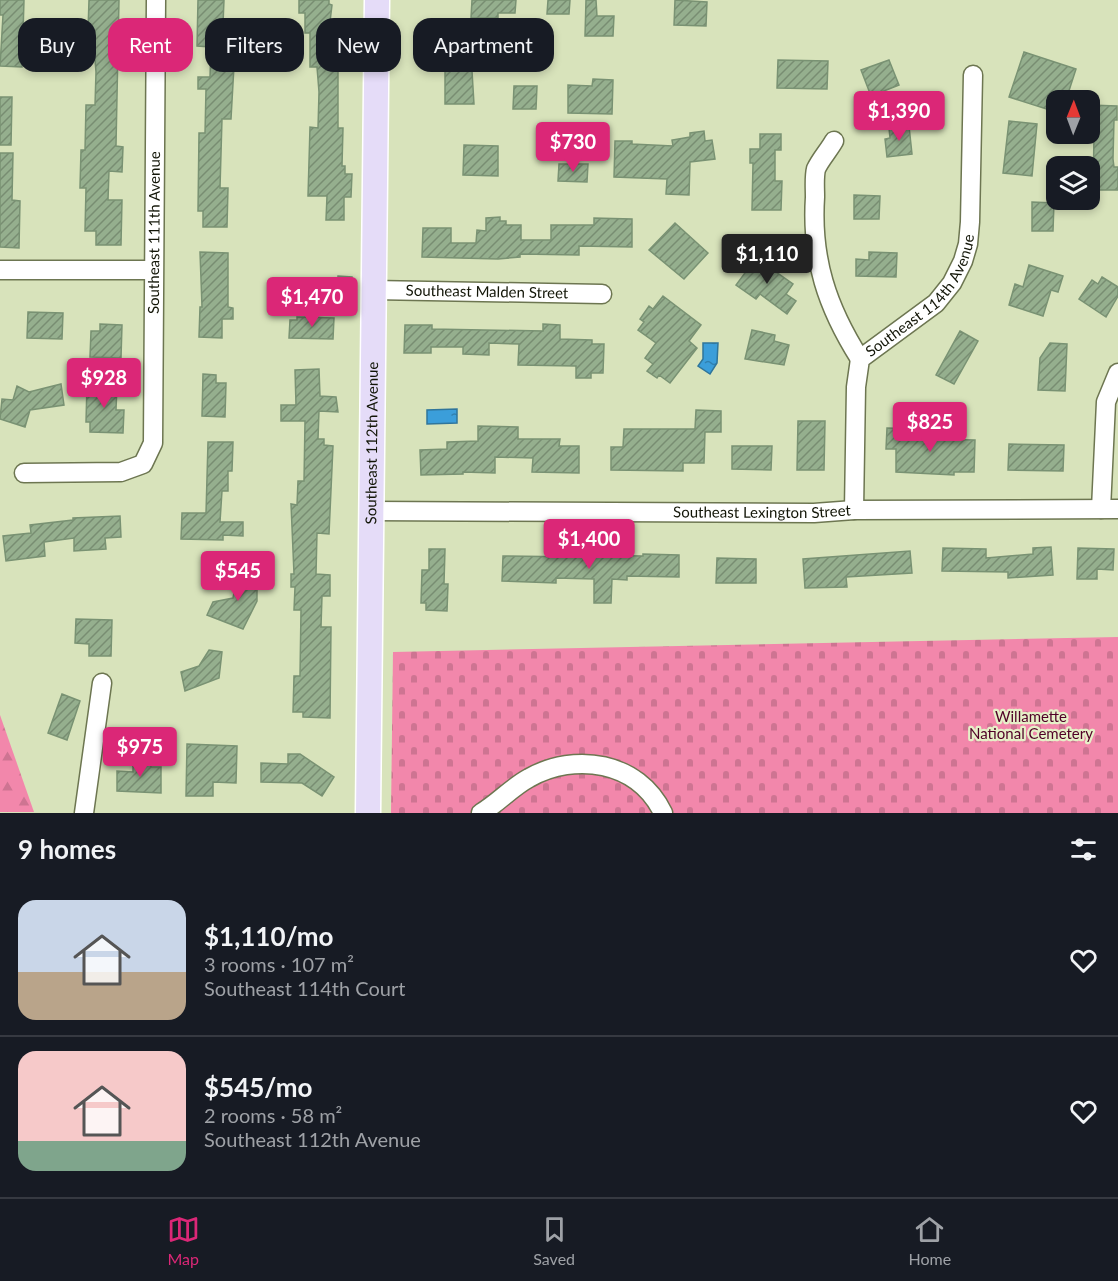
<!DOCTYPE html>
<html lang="en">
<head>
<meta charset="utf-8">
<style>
	:root { --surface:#171b24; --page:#20242c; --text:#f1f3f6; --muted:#9ea1a6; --line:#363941; --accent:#db2777 }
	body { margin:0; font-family:Lato,sans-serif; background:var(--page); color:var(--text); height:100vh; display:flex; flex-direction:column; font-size:22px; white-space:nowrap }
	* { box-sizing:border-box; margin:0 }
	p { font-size:20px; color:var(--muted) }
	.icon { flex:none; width:33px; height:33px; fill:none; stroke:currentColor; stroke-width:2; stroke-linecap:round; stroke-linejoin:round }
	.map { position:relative; height:813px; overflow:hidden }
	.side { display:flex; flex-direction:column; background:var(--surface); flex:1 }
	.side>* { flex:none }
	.hud { position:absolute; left:18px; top:18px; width:600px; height:54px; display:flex; gap:12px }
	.needle { width:39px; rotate:1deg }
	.tools { position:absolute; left:1046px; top:90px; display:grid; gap:12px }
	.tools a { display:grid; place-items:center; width:54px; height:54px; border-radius:12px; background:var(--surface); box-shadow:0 3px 9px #0003; font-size:30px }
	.price { position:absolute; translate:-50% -51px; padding:0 14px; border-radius:6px; background:var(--accent); color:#fff; font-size:20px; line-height:39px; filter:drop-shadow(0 2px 3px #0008) }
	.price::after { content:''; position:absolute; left:50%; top:36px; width:18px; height:14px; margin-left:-9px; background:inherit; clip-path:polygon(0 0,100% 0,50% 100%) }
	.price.on { background:#222; color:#fff }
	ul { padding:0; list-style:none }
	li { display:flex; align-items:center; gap:18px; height:150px; padding:0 18px }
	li+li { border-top:2px solid var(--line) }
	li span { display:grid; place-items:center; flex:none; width:168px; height:120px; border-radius:18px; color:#555 }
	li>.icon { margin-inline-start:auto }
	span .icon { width:72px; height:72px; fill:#fffc; stroke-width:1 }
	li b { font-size:26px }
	h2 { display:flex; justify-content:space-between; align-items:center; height:72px; padding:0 18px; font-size:26px }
	.chip { padding:0 21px; border-radius:18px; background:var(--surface); box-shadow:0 3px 9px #0003; font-size:21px; line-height:54px }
	.chip.on { background:var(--accent); color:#fff }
	.tabs { display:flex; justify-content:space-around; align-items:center; height:84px; border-top:2px solid var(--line); background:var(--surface); font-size:16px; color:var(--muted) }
	.tabs a { display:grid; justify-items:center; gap:3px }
	.tabs .on { color:var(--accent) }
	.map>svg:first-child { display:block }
	.forest { fill:url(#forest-firs) }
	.cemetery { fill:url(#cemetery-stones) }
	.water { fill:url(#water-ripples); stroke:#2f759b; stroke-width:1.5 }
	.building { fill:url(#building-hatch); stroke:#799273; stroke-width:1.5 }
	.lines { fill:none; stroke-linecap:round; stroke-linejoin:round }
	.minor-casing { stroke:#6d7651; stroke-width:21 }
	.major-casing { stroke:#fff; stroke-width:27 }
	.minor { stroke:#fff; stroke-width:18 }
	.major { stroke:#e5dcf8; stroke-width:24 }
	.labels { text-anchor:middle; stroke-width:4.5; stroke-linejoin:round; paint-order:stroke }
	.street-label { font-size:15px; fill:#121507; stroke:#e6f0c8 }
	.park-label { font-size:15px; fill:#500027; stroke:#e6f0c8 }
</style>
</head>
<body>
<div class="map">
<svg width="1118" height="813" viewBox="0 0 1118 813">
	<defs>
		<pattern id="forest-firs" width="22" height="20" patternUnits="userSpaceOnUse" patternTransform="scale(1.5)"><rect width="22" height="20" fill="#f287ab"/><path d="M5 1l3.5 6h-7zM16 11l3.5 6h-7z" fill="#ce7492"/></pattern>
		<pattern id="cemetery-stones" width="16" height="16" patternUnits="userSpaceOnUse" patternTransform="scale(1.5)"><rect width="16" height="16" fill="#f287ab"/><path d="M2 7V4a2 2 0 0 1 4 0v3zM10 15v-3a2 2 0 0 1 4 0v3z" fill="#ce7492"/></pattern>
		<pattern id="water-ripples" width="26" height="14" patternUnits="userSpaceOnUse" patternTransform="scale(1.5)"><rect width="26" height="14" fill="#3b9eda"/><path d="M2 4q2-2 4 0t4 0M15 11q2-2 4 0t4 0" fill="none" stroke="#3080af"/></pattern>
		<pattern id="building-hatch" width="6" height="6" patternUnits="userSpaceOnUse" patternTransform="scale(1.5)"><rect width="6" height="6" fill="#95af8e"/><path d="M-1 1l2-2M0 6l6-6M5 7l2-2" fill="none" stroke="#788d72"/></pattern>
	</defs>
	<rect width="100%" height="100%" fill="#d8e3bb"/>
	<path class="forest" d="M0,715L34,812H0Z"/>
	<path class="cemetery" d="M1118,637V813H391L393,652Z"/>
	<path class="water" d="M703,343H718L717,363L710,374L698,366L703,359Z
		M457,409V423L427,424V410Z"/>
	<path class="building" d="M0,0H24L22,67L0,66L3,15H0Z
		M89,0H119L116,146L123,147L122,172L109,171L108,200H122L121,245H96V231H85L86,188H80L81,150H85L86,105H95L96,72L95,60H81L82,31H88Z
		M198,0H224L223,24H241L242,36L250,37L249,53H242L241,66H234L231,119H222L220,188H228L227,227H203V211H198L199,133H205L206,89H198V77H210L211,47L197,46Z
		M299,0H329V4L332,5L326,55L338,56V128H343L342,166H345V174H352L351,197H344V220H326L327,196H308L310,127L318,128L319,92L317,67H310V33H305V13H299Z
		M472,0H516L515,13H498V18H471Z
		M548,0H570L569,14H547Z
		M586,0H596L597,16H614L613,36H585Z
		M675,0L707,2L706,26L674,25Z
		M1024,52L1076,69L1066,100H1056V112L1009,97Z
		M778,60L828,61L827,89L777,88Z
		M889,60L899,85L871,96L861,70Z
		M445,71H472L474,104H445Z
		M593,79L613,80L612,114L568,113V85L592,86Z
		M514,86H537L536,109H513Z
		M0,97H12L11,145H0Z
		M1089,105L1117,106V120H1114L1113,159L1114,167H1118V190H1093L1094,136H1090L1093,125L1089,123Z
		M1009,121L1037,124L1032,176L1003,173Z
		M909,126L912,154L887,157L885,139L890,138L889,128Z
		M704,131L705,141L712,140L715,159L690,162L689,195L666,194L667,179L614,177L615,141H632V144L673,146L672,140L690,137V133Z
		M760,134H781V150H775V181H782L781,210H752L753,163H750V149H760Z
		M464,145L498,146V176L463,175Z
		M0,153H13L12,200L20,201L19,248L0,247Z
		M559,164H588L587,182L558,181Z
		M854,195L880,196L879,219H854Z
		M1032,202L1054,203L1053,231H1032Z
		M500,217V221H506V225H521V240H551V225H594V218L632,219V247L579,246V255L520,254V257L498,259L422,257L423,228H451V243H476L477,230L486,231V218Z
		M675,223L708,253L684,279L649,250Z
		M200,252L228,253V307L233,308V319H222V338L199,337L200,307H202Z
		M869,252L897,253L896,277L856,276V259L869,260Z
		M756,258L793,284L786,294L796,301L787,314L760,294L756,299L736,285Z
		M1029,265L1063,276L1058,292L1051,290L1043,316L1009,305L1015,284L1023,287Z
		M338,276L352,277V290H337Z
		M1102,277L1118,287V296L1106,317L1079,299L1092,280L1098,284Z
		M663,296L701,325L689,341L697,348L670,383L659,375L657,378L647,371L653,364L645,358L656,343L638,330L644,322L640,319L649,306L653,309Z
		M28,312L63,313L62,339L27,338Z
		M297,317L334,318L333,339L289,338L290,320H297Z
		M100,324L122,325L121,358L90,357L91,331H100Z
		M543,324L560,325V339L592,340V344H604L603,373H591V378H576V366L518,365L519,344L489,343V355L463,354V347H431V353H404L405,325H432V329L543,331Z
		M752,330L775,335L774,341L789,345L784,365L745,359Z
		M960,331L978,341L954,384L936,375Z
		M1050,343L1067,344L1065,391L1038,390L1040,358Z
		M319,369L320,396L336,397L338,412L319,411L318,439H324V445L333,446L329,534L317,533L316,574L330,575V596H322L321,627H331L330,718L303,717V712H293L294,676H300L301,610H294L295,587H291V574H294L291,504L297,505L298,481H304L305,421H281V405H296L295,370Z
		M203,374L216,375V383H226L225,417L202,416Z
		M61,384L64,405L30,410L25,427L0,419L2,399L13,400L17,386L29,392Z
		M87,384L117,385L116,410H124L123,433L90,432V422H86Z
		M696,410L721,411V432H705L704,463H683V471L611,470V447H623L624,429H695Z
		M798,421H825L824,470H797Z
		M478,426L518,427V439H560L559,446H579V473L532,472L533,458L495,457V473L463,472V474L421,475L420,450L447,449V442L478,441Z
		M887,428L922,429V439L975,440L974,472H954V475L896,472V449H886Z
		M208,442H233L232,471H228V491H222L220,522H243V536L223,535V540L181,539L182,513H206Z
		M1009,444L1064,445L1063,471L1008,470Z
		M732,446H772L771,470L732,469Z
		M120,516L121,537L105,538L106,549L74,551V538L44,542L45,556L6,561L3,536L31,533L30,525L73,520V518Z
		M1051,547L1053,575L1008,578V572L942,571L943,548L986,549V558L1033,554V548Z
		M1078,548L1114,549L1113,570L1097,569V579H1077Z
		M429,549H445L444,584H448L447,611L426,610V603H421L422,570H429Z
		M910,551L912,573L846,577L847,587L805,588L803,559Z
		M643,554L679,555V577L627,576V580L612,579L611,603H594V579L556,578V583L502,581L503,556L577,557L578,555L643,556Z
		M717,558L756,559V583H716Z
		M248,571H257V601L243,629L207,615L213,602L233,598L237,577H242Z
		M76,619L112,620L111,656H89V644L75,643Z
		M209,650L222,652L219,678L185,691L181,672L199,666Z
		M62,694L80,701L67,740L48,733Z
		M187,744L237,746L236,783L213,782V796H186Z
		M288,754H300L334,777L322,796L302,783L261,782V763L288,764Z
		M133,760H151V767H161V793L117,791V771L133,772Z"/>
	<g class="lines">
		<defs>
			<g id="minor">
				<path d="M834,141C829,150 820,160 816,169C814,177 815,188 815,197C811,259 827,307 860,359"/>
				<path d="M0,270H152"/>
				<path id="s1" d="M373,290L602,294"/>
				<path id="s2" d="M24,473L121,472L143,464L153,443L156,0"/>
				<path d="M1101,509L1106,402L1118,373"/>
				<path id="s3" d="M854,510L856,387L860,359L936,303L952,283L963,261L968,244L970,222L973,75"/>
				<path id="s4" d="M370,511L814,513L854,510L1118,509"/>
				<path d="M84,813L102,683"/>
				<path d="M481,813C498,803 512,787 529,778C575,752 638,761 663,813"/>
			</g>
			<g id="major">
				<path id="s5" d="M368,813L377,0"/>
			</g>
		</defs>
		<use href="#minor" class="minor-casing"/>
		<use href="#major" class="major-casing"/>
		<use href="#minor" class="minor"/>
		<use href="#major" class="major"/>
	</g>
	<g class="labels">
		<g class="street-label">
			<text dy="5" stroke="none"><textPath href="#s2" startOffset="354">Southeast 111th Avenue</textPath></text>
			<text dy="5" stroke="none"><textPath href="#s1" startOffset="114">Southeast Malden Street</textPath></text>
			<text dy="5" stroke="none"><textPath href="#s3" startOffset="242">Southeast 114th Avenue</textPath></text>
			<text dy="5" stroke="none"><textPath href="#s5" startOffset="370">Southeast 112th Avenue</textPath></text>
			<text dy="5" stroke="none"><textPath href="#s4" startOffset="392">Southeast Lexington Street</textPath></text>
		</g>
		<g class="park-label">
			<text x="1031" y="722">Willamette<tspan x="1031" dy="17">National Cemetery</tspan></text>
		</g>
	</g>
</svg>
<div class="tools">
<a><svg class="needle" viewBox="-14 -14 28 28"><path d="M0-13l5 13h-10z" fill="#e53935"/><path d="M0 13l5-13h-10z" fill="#9ea1a6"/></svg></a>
<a><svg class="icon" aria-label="layers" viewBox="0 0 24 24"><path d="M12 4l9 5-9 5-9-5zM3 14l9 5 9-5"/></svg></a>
</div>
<b class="price" style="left:899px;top:142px">$1,390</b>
<b class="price" style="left:573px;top:173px">$730</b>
<b class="price on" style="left:767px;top:285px">$1,110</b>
<b class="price" style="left:312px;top:328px">$1,470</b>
<b class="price" style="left:104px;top:409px">$928</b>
<b class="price" style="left:930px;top:453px">$825</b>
<b class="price" style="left:589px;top:570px">$1,400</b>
<b class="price" style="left:238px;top:602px">$545</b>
<b class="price" style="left:140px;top:778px">$975</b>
<div class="hud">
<a class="chip">Buy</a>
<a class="chip on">Rent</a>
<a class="chip">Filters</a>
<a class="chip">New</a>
<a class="chip">Apartment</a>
</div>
</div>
<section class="side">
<h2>9 homes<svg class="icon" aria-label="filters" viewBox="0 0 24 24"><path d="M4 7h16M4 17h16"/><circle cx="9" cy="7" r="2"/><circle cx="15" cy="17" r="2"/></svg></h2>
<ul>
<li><span style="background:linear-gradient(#c9d6e8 60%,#b9a48a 0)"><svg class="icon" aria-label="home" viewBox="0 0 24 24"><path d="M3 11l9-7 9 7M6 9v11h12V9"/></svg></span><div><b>$1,110/mo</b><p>3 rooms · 107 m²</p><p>Southeast 114th Court</p></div><svg class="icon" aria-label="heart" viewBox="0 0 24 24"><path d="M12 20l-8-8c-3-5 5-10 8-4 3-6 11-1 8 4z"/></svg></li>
<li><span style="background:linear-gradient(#f6c9c9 75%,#7fa58c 0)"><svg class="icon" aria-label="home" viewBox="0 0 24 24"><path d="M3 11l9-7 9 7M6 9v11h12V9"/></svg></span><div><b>$545/mo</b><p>2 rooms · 58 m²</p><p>Southeast 112th Avenue</p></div><svg class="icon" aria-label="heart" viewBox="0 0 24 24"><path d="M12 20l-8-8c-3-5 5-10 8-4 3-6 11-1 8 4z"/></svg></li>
</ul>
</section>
<nav class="tabs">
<a class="on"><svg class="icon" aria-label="map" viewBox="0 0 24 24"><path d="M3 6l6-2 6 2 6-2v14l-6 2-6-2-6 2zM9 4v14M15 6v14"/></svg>Map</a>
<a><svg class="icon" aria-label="saved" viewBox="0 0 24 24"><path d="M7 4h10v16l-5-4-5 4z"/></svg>Saved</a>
<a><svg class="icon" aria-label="home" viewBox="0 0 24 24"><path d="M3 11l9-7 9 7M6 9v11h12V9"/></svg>Home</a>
</nav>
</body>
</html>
